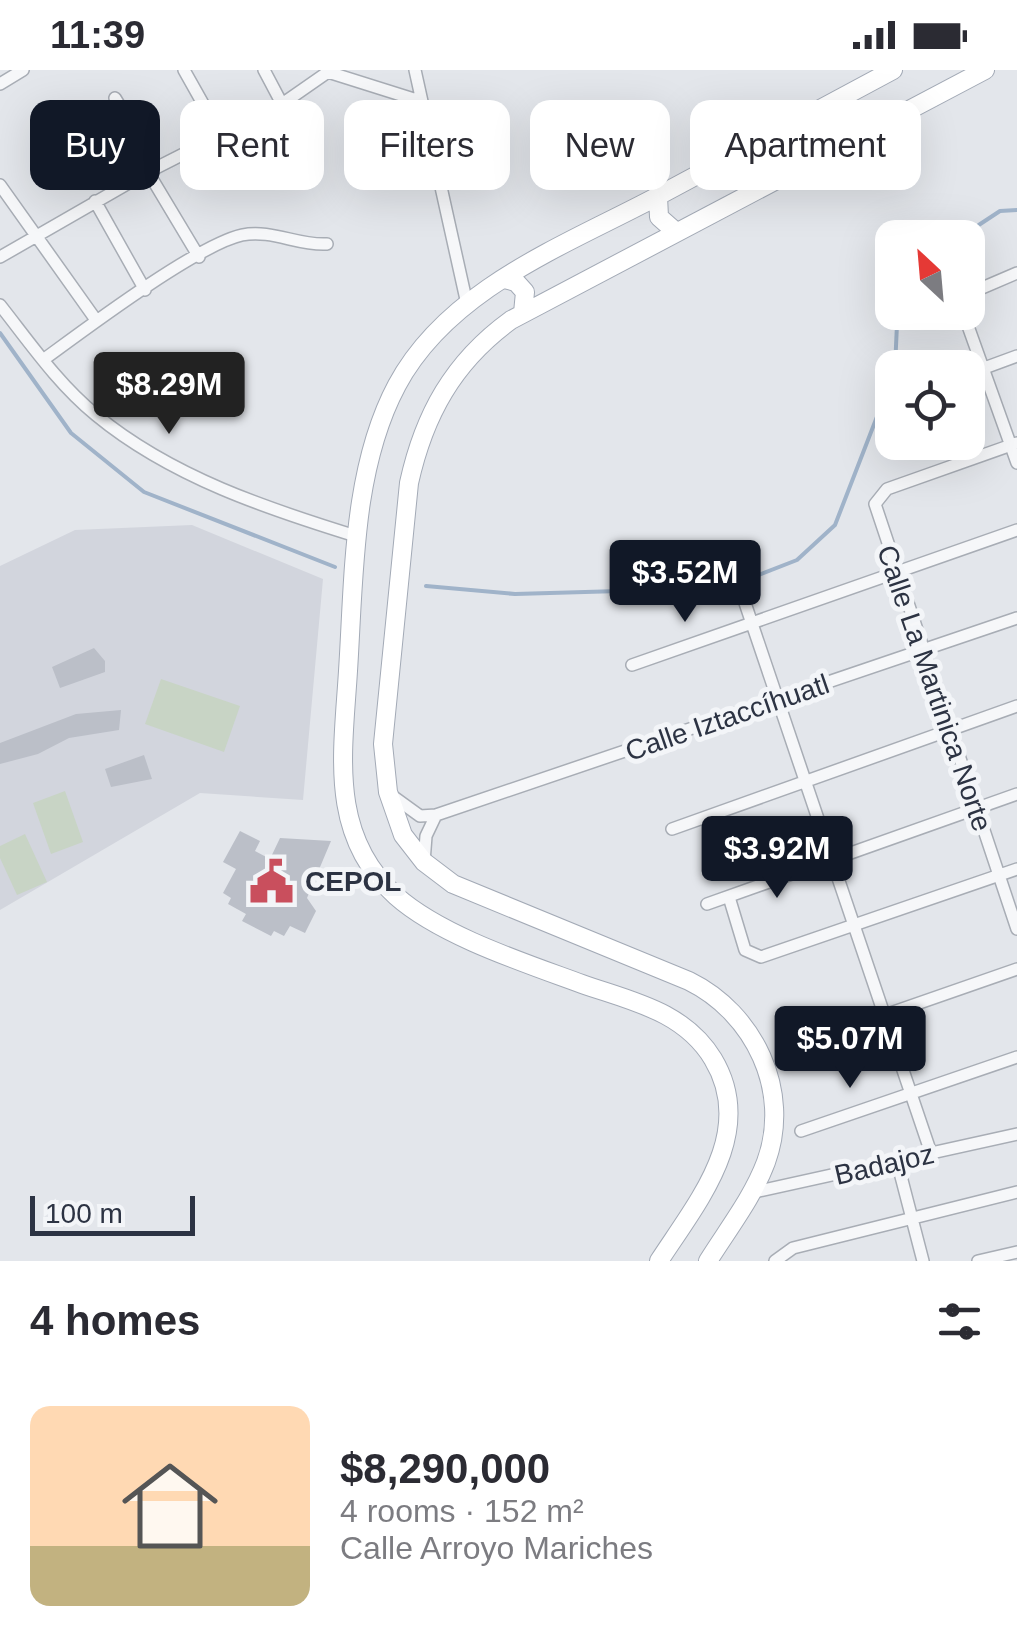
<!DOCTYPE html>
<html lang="en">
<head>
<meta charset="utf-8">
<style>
	:root { --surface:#fff; --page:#f7f7f7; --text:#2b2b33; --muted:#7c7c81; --line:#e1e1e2; --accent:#111827 }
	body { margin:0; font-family:Arial,sans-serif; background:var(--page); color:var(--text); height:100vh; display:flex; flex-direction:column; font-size:38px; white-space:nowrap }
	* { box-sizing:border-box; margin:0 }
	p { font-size:32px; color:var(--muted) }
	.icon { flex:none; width:55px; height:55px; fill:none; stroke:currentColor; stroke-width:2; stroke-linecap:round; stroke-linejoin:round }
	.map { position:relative; height:1191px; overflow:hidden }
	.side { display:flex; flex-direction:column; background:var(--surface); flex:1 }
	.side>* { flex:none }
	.hud { position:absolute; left:30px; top:30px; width:958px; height:90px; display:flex; gap:20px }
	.needle { width:65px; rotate:334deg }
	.fabs { position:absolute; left:875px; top:150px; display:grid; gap:20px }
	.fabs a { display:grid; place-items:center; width:110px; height:110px; border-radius:20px; background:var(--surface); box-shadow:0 10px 40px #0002; font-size:50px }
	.scale { position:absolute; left:30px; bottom:25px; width:165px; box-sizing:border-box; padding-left:10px; border:5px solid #2c3343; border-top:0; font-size:28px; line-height:35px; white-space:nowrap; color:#2c3343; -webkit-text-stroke:8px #f3f5f8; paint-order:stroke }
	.price { position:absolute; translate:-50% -85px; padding:0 22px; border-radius:10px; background:var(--accent); color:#fff; font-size:32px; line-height:65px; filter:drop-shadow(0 2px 5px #0008) }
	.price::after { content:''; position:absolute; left:50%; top:60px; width:30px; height:22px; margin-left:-15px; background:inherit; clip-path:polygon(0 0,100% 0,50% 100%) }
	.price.active { background:#222; color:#fff }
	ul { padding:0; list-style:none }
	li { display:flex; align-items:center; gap:30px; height:250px; padding:0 30px }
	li+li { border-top:2px solid var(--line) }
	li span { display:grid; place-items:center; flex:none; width:280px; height:200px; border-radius:20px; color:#555 }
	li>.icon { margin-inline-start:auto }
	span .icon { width:120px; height:120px; fill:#fffc; stroke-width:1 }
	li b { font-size:42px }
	h2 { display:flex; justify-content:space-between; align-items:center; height:120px; padding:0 30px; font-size:42px }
	.tag { padding:0 35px; border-radius:20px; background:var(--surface); box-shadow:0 10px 40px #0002; font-size:35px; line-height:90px }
	.tag.active { background:var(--accent); color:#fff }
	.status { display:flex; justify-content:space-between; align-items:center; height:70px; padding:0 50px; background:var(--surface); direction:ltr }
	.status svg { height:28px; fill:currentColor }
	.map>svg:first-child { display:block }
	.built { fill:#d2d5dd }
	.green { fill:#c8d4c5 }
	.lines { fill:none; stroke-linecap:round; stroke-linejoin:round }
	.stream { stroke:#a0b3c9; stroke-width:4 }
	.building { fill:#bbbfc8 }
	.street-casing { stroke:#a8adb5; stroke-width:14 }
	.primary-casing { stroke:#a3aab6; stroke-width:20 }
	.street { stroke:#f6f7f9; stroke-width:11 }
	.primary { stroke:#fff; stroke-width:18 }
	.labels { text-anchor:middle; stroke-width:10; stroke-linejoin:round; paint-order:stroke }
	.street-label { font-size:28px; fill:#2c3343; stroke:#f3f5f8 }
	.poi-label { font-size:28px; font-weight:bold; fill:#2c3343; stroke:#f3f5f8; text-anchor:start }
</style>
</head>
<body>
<div class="status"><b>11:39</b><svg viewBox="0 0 49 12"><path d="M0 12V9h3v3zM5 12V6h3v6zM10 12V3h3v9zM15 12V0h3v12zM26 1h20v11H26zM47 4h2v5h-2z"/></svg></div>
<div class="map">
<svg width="1017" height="1191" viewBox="0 0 1017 1191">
	<rect width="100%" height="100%" fill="#e3e6eb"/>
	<path class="built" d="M192,455L323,509L303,730L200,723L0,840V496L75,460Z"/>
	<path class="green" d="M161,609L240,636L224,682L145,654Z
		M65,721L83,772L51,784L33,733Z
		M25,764L47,812L17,825L0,788V776Z"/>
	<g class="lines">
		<path class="stream" d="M959,168L1000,141L1017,140
			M0,263L71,363L144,422L335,497
			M895,298L897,254L904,242
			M426,516L515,524L725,518L797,490L835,455L892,308"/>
	</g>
	<path class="building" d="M94,578L105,591V602L60,618L52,597Z
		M121,640L119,660L69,668L38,684L0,694V673L76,644Z
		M144,685L152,709L111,717L105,699Z
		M240,761L260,771L255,781L270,789L280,768L331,771L307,828L316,841L305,863L290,856L284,866L274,861L271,866L242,851L246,844L228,834L231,828L223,823L236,799L223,792Z"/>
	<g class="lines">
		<defs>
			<path id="street" d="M184,0L220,64
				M264,0L282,34
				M415,0L467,234
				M0,14L23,0
				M115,28L157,97
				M148,102L199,187
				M0,115L96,250
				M95,131L145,220
				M0,187L148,102L282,34L328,2L420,31
				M968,224L1017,203
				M0,235C30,273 58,314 96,345C171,407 268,439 359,467
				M963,242L1017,393
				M43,290C84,260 197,175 242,165C272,159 298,176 327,174
				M968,304L1017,286
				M1017,373L887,419L875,434L1017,859
				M744,530L931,1083
				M632,595L1017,460
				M391,725L420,746L436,745L1017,548
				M672,759L1017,636
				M424,792L426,766L436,745
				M729,827L745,880L761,887L1017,799
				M707,834L1017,724
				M787,979L1017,899
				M801,1061L1017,987
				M897,1091L923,1191
				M750,1123L1017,1064
				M775,1191L793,1178L1017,1122
				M978,1191L1017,1182"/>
			<path id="primary" d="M658,126L659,147L676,162
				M505,209L516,212L525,222L523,243
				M659,1191C698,1131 757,1062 713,989C684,941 631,931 582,914C525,893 441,866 396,826C328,765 343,683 348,601C354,509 352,399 397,315C449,218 566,175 658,126C736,84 814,42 893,0
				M708,1191C728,1159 753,1127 766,1092C792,1021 754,943 689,911L453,814L424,792L403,765L388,722L383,674L409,413C424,345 453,292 511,250L985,0"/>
		</defs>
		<use href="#street" class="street-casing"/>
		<use href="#primary" class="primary-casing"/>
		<use href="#street" class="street"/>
		<use href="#primary" class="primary"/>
	</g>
	<defs>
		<symbol id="civic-bare" viewBox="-9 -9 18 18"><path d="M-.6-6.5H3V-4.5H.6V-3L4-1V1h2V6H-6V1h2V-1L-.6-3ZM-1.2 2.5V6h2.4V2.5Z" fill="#c94f5d" stroke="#f3f5f8" stroke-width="2.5" paint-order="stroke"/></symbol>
	</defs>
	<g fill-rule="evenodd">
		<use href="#civic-bare" x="240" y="780" width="63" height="63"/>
	</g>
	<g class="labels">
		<g class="street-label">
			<text transform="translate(935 618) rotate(71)" y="10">Calle La Martinica Norte</text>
			<text transform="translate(727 647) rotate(-19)" y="10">Calle Iztaccíhuatl</text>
			<text transform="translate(884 1094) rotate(-13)" y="10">Badajoz</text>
		</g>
		<g class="poi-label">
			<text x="305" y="821">CEPOL</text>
		</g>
	</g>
</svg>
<div class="fabs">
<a><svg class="needle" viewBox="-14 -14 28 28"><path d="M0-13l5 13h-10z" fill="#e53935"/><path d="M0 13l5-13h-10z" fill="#7c7c81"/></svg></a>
<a><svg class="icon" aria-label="locate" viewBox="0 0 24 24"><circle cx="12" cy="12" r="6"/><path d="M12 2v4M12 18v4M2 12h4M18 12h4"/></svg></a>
</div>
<div class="scale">100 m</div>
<b class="price active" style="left:169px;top:367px">$8.29M</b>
<b class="price" style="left:685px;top:555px">$3.52M</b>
<b class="price" style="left:777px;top:831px">$3.92M</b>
<b class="price" style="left:850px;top:1021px">$5.07M</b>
<div class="hud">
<a class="tag active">Buy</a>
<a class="tag">Rent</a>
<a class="tag">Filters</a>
<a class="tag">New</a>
<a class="tag">Apartment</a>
</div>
</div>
<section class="side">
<h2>4 homes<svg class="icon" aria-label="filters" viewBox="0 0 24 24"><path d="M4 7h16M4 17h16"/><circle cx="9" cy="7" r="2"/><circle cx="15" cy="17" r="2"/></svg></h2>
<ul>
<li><span style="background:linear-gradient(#ffd9b3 70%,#c2b280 0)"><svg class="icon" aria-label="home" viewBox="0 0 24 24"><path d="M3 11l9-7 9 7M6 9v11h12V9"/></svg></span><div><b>$8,290,000</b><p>4 rooms · 152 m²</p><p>Calle Arroyo Mariches</p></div></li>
</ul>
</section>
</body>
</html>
